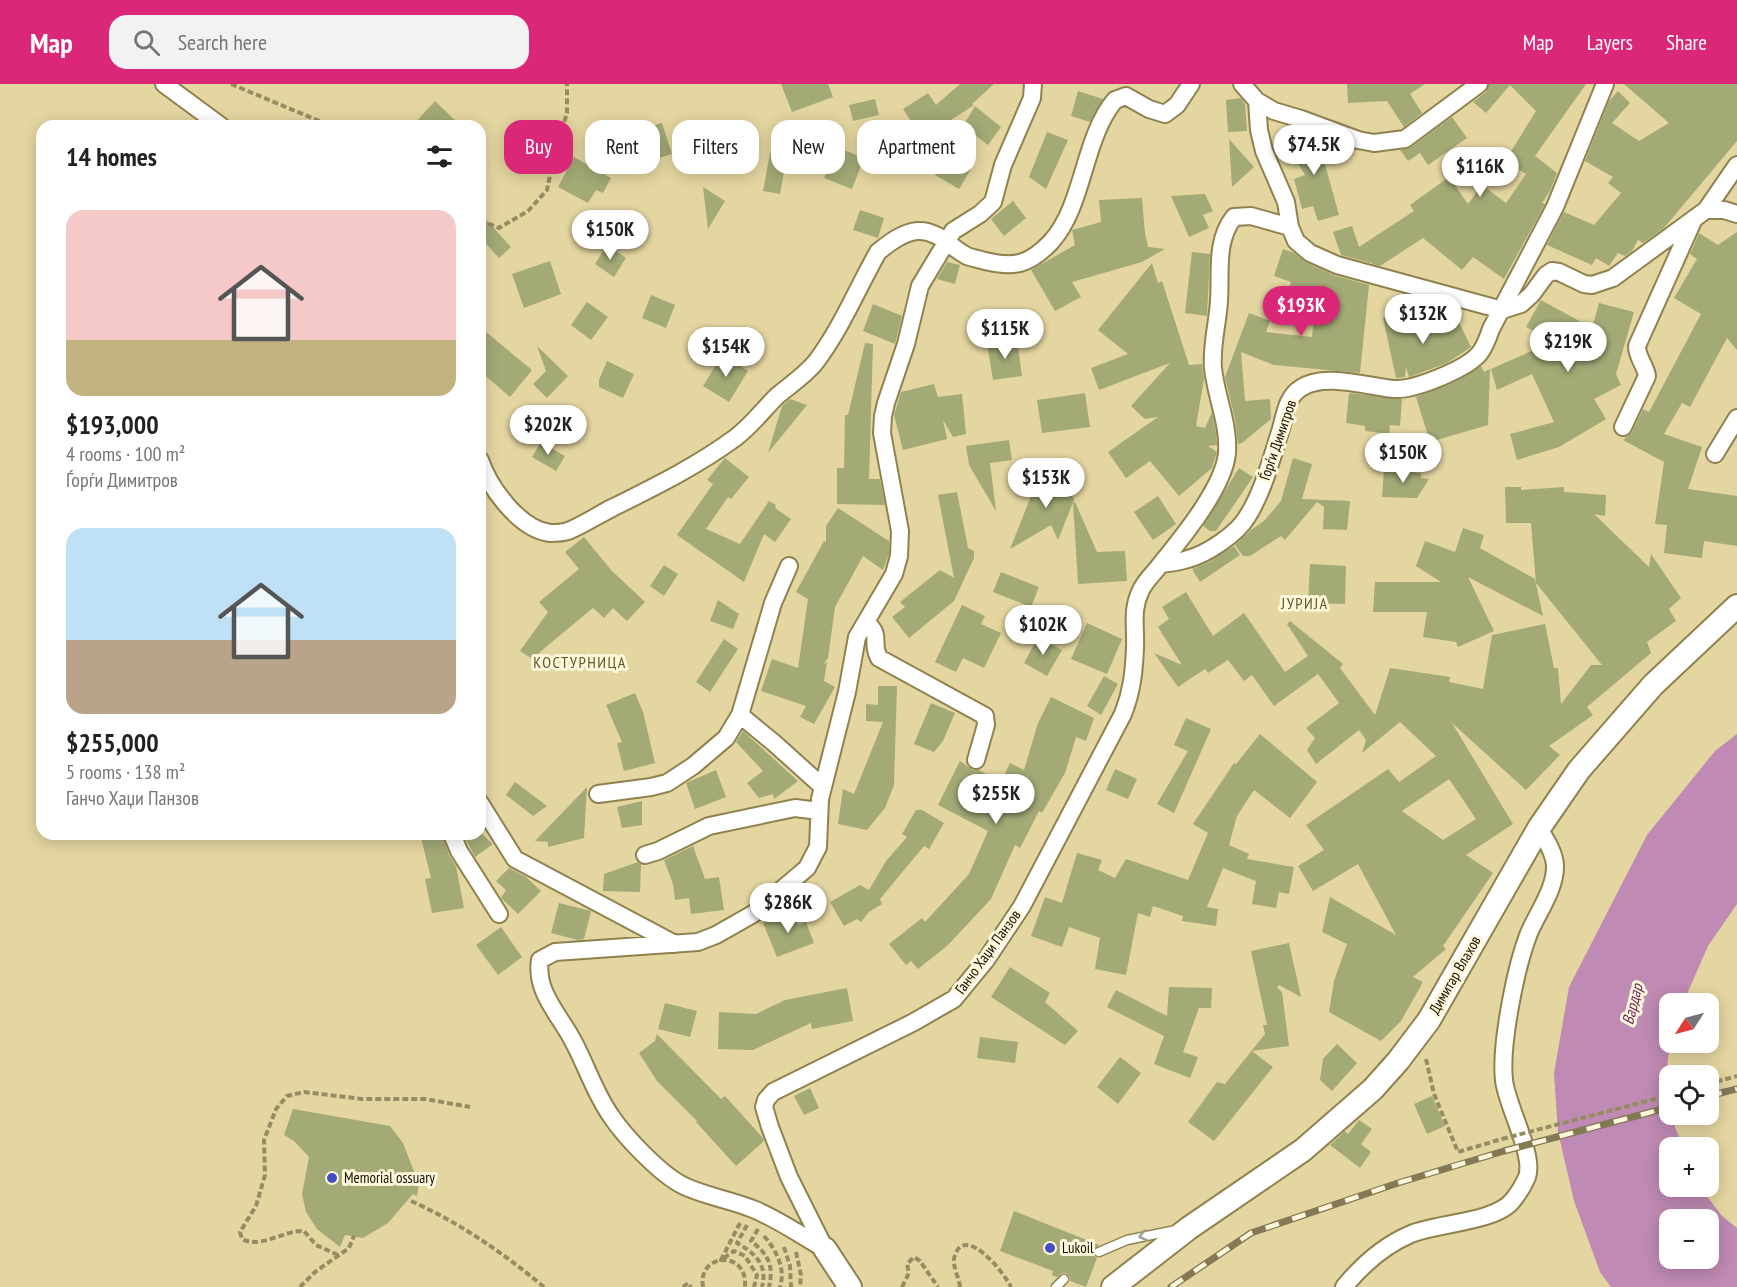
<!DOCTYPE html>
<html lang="en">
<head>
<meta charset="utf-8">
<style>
	:root { --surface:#fff; --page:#f2f2f2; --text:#202124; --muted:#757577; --accent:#db2777 }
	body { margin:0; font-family:"PT Sans Narrow",sans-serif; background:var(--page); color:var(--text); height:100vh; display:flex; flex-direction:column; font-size:22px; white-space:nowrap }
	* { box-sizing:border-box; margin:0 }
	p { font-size:20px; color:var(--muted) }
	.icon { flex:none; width:33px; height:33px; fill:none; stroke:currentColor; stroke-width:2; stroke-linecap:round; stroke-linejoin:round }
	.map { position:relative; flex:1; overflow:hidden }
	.panel { position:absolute; left:36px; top:36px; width:450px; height:720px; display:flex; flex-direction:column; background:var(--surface); border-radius:18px; box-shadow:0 3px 15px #0003 }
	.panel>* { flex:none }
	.hud { position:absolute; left:504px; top:36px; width:570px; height:54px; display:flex; gap:12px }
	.needle { width:39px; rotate:234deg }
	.fabs { position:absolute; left:1659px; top:909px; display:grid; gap:12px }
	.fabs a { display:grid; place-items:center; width:60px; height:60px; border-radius:12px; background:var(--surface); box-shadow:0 3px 15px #0003; font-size:30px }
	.price { position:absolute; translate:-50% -51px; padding:0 14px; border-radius:21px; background:#fff; color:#222; font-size:20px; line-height:39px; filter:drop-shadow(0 2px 3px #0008) }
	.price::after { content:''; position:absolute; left:50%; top:36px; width:18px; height:14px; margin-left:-9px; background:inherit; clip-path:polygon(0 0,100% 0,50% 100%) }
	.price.on { background:var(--accent); color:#fff }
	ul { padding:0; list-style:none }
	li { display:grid; align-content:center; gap:12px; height:318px; padding:0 30px }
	li span { display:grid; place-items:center; height:186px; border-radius:18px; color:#555 }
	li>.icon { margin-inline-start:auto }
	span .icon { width:108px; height:108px; fill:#fffc; stroke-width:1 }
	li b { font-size:26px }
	h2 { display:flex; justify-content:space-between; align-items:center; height:72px; padding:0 30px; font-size:26px }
	.tag { padding:0 21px; border-radius:18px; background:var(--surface); box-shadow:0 3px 15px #0003; font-size:21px; line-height:54px }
	.tag.on { background:var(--accent); color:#fff }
	header { display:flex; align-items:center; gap:36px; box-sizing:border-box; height:84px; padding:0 30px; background:var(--accent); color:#fff }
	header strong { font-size:28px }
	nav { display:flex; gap:33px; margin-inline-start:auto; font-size:21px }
	.search { width:420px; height:54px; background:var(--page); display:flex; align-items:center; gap:15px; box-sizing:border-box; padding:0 21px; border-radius:18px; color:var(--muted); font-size:22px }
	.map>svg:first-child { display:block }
	.water { fill:#bf8ab3; fill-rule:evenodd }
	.building { fill:#a3aa76; fill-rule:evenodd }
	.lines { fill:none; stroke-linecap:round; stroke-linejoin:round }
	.lane-casing { stroke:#8f824e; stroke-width:11 }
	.street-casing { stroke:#8f824e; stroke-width:20 }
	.secondary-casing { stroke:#8f824e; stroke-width:26 }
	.path { stroke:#968c64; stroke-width:4; stroke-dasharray:6 3; stroke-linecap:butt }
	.lane { stroke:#fff; stroke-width:8 }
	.street { stroke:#fff; stroke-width:16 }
	.secondary { stroke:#fff; stroke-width:22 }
	.rail-casing { stroke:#837955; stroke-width:7 }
	.rail { stroke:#fef7dc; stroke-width:4.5; stroke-dasharray:14; stroke-linecap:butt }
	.path-bridge { stroke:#968c64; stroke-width:4; stroke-dasharray:6 3; stroke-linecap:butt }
	.oneway { stroke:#a19f99 }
	.poi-dot { fill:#464dc2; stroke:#fef7dc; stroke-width:2 }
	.labels { text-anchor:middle; stroke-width:6; stroke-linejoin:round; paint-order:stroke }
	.street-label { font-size:15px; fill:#151000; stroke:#fef7dc }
	.poi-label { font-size:15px; fill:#151000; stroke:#fef7dc; text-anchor:start }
	.neighbourhood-label { font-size:16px; letter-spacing:1.5px; fill:#635623; stroke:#fef7dc }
	.water-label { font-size:16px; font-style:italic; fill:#68285c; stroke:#fef7dc }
</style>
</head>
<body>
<header>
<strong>Map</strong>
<div class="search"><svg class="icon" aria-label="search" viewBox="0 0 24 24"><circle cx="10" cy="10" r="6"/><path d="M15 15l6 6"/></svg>Search here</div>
<nav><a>Map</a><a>Layers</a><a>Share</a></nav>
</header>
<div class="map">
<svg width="1737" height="1203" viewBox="0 0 1737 1203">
	<rect width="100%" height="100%" fill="#e4d6a0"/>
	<path class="water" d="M1737,650V820L1708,862L1683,919L1670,920V959L1666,991L1669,1012L1670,1030L1673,1031L1675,1043L1683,1063L1670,1064V1102L1700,1103L1722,1132L1737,1144V1203H1611L1600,1188L1574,1117L1558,1048L1554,989L1569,903L1647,751L1715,667ZM1670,1136H1708V1174H1670Z"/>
	<path class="building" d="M781,0H828L833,13L792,28Z
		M960,0H994L972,20L974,21L930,50L924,41L917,46L903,25L928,9L936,21Z
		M1347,0H1425L1410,10L1422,29L1404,43L1387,17L1348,19Z
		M1489,0H1586L1535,72L1557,89L1550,107L1542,119L1545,120L1504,195L1473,173L1462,186L1423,154L1380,182L1372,180L1371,177V179L1341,171L1333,148L1352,142L1359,163L1414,127L1410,121L1449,93L1468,120L1482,101L1506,119L1526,90L1505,77L1536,27L1510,1L1486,29L1473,18L1486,8Z
		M1624,0H1737V57L1664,144L1643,159L1638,156L1632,167L1625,172L1618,169L1609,182L1596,174L1592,181L1547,161L1564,128L1594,141L1621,109L1608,99L1613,93L1585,77L1609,17L1618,7L1630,19L1612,39L1639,57L1669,39Z
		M1078,7L1103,15L1090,38L1071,32Z
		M1241,14L1245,20L1247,47L1228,48L1226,16Z
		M875,15L879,31L853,37L849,21Z
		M435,17L461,42H412Z
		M975,22L1001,43L988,61L963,42Z
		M1452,33L1467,54L1428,81L1420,69L1408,77L1400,66L1411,63Z
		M725,38L729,68L698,72L694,43Z
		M662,39L672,70L632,82L622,51Z
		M1047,48L1068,56L1046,105L1029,93Z
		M1309,49L1321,53L1330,68L1323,73L1339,131L1318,137L1313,122L1302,125L1294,95L1305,91L1287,62Z
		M1229,55L1254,83L1232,103Z
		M836,63L864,74L852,105L824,94Z
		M770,69L787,72L780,110L763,107Z
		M947,70L971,85L959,105L935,91Z
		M574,73L611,94L603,109L596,106L588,119L558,103Z
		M703,103L725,117L708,145Z
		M1205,110L1213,127L1203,131L1209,144L1189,153L1171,112Z
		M1142,114L1145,149L1148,163L1165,165L1142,178L1072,198L1081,213L1055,227L1031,186L1075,161L1072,146L1101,138L1099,116Z
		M1013,117L1026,134L1004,152L991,135Z
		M860,126L884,134L878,154L853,146Z
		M480,129L511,163L499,174L480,153Z
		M1737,148V266L1727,254L1690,323L1682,319L1664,350L1702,363L1688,405L1737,412V462L1704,457L1702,474L1664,469L1667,441L1655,440L1664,378L1623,356L1632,348L1643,325L1649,328L1701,230L1674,214L1697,175L1690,170L1699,149L1718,161Z
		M607,161L626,174L614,193L595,180Z
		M1283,165L1294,169L1305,178L1333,191L1369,201L1360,289L1274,281L1241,268L1245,317L1270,315L1271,335L1242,359L1238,360L1235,335L1225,293L1249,229L1270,237L1266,248L1312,253L1316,214L1289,205L1291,198L1274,192Z
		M1192,168L1210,170L1207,232L1185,229Z
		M550,177L561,210L524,224L512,190Z
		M947,178L960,181L955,200L937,195Z
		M1152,179L1158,199L1162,197L1189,281L1202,280L1204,295L1196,342L1205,344L1212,328L1216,349L1217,361L1208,362L1217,368L1212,384L1179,412L1150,377L1126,394L1108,368L1158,333L1145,335L1131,322L1170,279L1099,306L1091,284L1128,270L1098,246Z
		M651,211L675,221L666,244L642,234Z
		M1541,216L1592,244L1599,219L1634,228L1616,290L1621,301L1594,315L1606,335L1559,363L1517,376L1510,350L1554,338L1532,290L1497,306L1491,285L1554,257L1526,243Z
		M587,218L608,233L591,256L571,241Z
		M873,220L902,232L895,260L863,247Z
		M1456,232L1471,263L1447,279L1412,292L1409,293L1406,283L1405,293L1396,294L1383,234H1420V249Z
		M480,243L532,286L510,313L480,287Z
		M1017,256L1022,292L993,296L987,260Z
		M865,259L873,260L869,395H880L885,421L837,420V384H844L845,331H848Z
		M537,262L568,292L547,314L533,300L546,287Z
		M722,271L748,287L729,318L703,302Z
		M607,277L634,290L623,314L599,303V296Z
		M1481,282L1484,288L1490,285L1488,341L1430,358L1416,313L1456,297Z
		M934,300L938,313L962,310L966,350L953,353L943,336L947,355L903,366L894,331L901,308Z
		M1085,309L1090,343L1042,349L1037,316Z
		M1349,309L1402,315L1400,342L1390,341L1389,350L1365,347V342L1346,339Z
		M790,315L807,321L768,369L782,322Z
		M1009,356L1012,376L990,379L996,427L969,381L966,362Z
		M541,358L565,372L556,387L532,373Z
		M725,374L749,393L731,415L728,413L706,445L740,460L769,417L776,421L775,424L791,435L775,458L764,450L744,498L677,451L713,400L707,396Z
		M1293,374L1312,380L1302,415L1350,417L1347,446L1323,445L1324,423L1317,418L1285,456L1281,452L1250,472H1243L1235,461L1251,446L1264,437L1281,417Z
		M1239,384L1253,393L1216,447H1210L1203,442Z
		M1384,386L1421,389V394L1429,395L1417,414L1382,413Z
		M1063,390L1074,416L1058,456L1051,441L1010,465L1035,402Z
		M1505,403H1521V406L1564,403V408L1606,411L1605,432L1594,430L1649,483L1651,470L1681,514L1669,525L1676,537L1647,558L1651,569L1587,623L1593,631L1549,662L1560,671L1526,706L1452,639L1513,740L1466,771L1493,789L1443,862L1446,865L1413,893L1423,898L1401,937L1381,957L1329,928L1334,897L1347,860L1322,848L1330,813L1396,851L1358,780L1313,807L1298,782L1324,766L1306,741L1388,685L1399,698L1436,672L1400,638L1362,669L1366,656L1359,646L1316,680L1307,666L1315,654L1306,644L1339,619L1318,590L1274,622L1252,591L1244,597L1228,576L1208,589L1205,585L1178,603L1154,569L1182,581L1158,543L1169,535L1162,523L1186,508L1213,552L1244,529L1285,588L1308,572L1287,540L1290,537L1343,580L1340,584L1375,631L1390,584L1450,593L1449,598L1483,605L1492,551L1545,540L1554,584H1558L1561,620L1591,581H1602L1536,499L1531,439H1506ZM1449,695L1476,735L1443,756L1402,727Z
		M957,408L968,464L974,467V474L954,517L909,554L892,533L905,523L900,518L940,486L954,494L938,411Z
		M1158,412L1176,440L1153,456L1134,428Z
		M1075,418L1097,468L1125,467L1127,497L1078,500L1073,419Z
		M838,424L889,457V470L883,486L863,472L835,523L828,574L823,581L827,578L824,597L835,603L814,640L800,633L806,622L761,607L772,575L798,584L808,515L796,508L824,457L826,458V442Z
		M1463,444L1484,451L1480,464L1535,495L1543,532L1468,493L1494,547L1458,563L1456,558L1423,553L1427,528H1373L1375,498H1441L1416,482L1425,457L1455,468Z
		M584,453L611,486L645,518L627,537L613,524L604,534L593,524L541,567L534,576L520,567L548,528L539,518L579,485L565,468Z
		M1234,462L1240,471L1200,498L1192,485L1209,478Z
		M1310,480L1346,482L1345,520L1308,519Z
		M664,481L678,490L664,512L650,502Z
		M1001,488L1039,503L1031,523L993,508Z
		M718,516L739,530L733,545L710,537Z
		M962,521L985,532L981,540L1001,549L984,584L963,574L956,588L935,578Z
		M1087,539L1122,555L1107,590L1071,575Z
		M1038,553L1062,566L1047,592L1024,579Z
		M724,555L738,565L710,608L696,598Z
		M1104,592L1118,600L1101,631L1087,622Z
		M878,602H897L894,701L885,724L867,746L838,740L843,705L854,710L883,638L866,637V620L878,621Z
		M635,609L643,628L655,679L624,687L617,659L622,658L606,621Z
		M1051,613L1094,634L1086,657L1076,653L1065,689L1042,729L1039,727L1020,764L1015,761L991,815L948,861L918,885L911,877L906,881L889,860L922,834L925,838L969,790L988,747L938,721L960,677L973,686H979L1001,698L1010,679L1024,686L1038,639Z
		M931,619L955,629L943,657L934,668L914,660Z
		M1186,634L1211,645L1174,729L1157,720L1188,667L1174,661Z
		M743,647L798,697L774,715L773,710L759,714L747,699L763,687L736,658Z
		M1260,650L1317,698L1290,734L1254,706L1237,732L1229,761L1249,770L1247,775L1294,783L1289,810L1279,808L1276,824L1252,820L1256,797L1223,784L1207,823L1218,825L1216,842L1182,837L1183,832L1153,822L1150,833L1138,829L1126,891L1095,885L1100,854L1069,843L1062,863L1031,852L1045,813L1062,819L1077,769L1102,776L1098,786L1115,794L1126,775L1188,796L1208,749L1193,740L1234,679L1236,680Z
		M1115,685L1137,695L1128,715L1106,706Z
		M716,686L726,713L695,725L686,699Z
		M515,698L547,722L533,732L506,711Z
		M587,703L584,754L548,763V758L535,757Z
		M642,717V741L622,744L617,723Z
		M916,726H922L944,739L929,765L924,762L880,815L882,820L869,828L861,838L857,835L844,842L830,818L860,801L869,806L886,777L907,753L902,750Z
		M420,750H442L449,771L456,782L464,824L432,829L425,795L431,794Z
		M463,750H482L493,760L475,773Z
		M693,762L705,795L719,793L724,826L691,830L689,814L675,816L673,800L664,776Z
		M638,778L641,780L640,808L603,807L604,790Z
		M509,784L526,793L541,807L518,830L501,814L506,806L496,797Z
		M559,819L591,827L584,855L578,856L551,849Z
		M793,828L798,841L806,838L814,859L777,873L763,839Z
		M501,843L522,873L498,891L476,861Z
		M1289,859L1301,913L1279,901L1277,904L1282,908L1289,962L1252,967L1273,983L1214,1057L1188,1038L1217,998L1225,1000L1265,950L1263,941H1267L1251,867Z
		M1010,883L1050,909L1045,918L1078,947L1065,961L991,913Z
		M1169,903L1212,904L1211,924H1199L1183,968L1198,973L1190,994L1154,980L1164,952L1107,923L1116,906L1167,932Z
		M847,904L853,937L812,945L811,939L753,966L718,965L719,928L756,930L785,916Z
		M665,919L697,927L690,953L658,945Z
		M657,950L721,1015L725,1012L763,1054L764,1057L736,1082L696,1038L697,1037L657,997L639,969L655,957Z
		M980,953L1018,958L1015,979L977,974Z
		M1337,960L1357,979L1332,1007L1320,996L1323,975Z
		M1120,973L1141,989L1118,1020L1097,1003Z
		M810,1004L819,1024L804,1031L794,1012Z
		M1432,1012L1445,1042L1427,1050L1414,1020Z
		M293,1025L390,1042L403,1059L419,1100L417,1112L413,1110L388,1139L363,1154L345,1151L340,1163L317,1145L306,1128L302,1110L309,1073L294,1057L284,1051Z
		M1359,1036L1372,1045L1361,1060L1371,1068L1360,1084L1330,1061L1345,1047L1348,1050Z
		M1014,1127L1099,1161L1093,1167V1171L1097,1174L1086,1203L1070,1197V1193L1066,1189H1062L1057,1193L1052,1191L1053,1187L1000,1167Z"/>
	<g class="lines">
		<defs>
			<path id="lane" d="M1099,1168L1127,1156L1176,1146
				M1056,1203L1064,1195"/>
			<path id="street" d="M164,0L221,42
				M1242,0L1257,17L1274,27L1301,35L1358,56L1374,59L1405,55L1479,0
				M1257,17L1259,46L1264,67L1286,118L1290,143L1296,157L1310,169L1337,181L1502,226L1521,220L1532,210L1546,191L1552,187L1559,188L1584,200L1592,201L1613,194L1706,126L1737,81
				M1706,126H1724L1737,130
				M1623,343L1647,292C1645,280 1637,274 1637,262L1693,137
				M1715,370L1737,334
				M480,376C489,403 519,445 550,449C555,449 562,449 568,447C583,441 598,431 612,424C654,403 697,382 735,354C751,342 763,326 777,312C790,301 804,292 815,279C841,245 857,205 878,168C889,159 903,148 918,147C938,146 951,164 967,172C972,174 979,175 985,177C1014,184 1029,181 1051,158C1084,122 1083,54 1115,16L1126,12L1149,25L1165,30L1177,21L1191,0
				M1161,480C1170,479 1180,478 1188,475C1207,470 1237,450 1247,433C1263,408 1271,376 1280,348C1285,332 1286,313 1301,304C1324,288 1369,303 1395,305C1415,306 1466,285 1479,270C1485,263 1488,254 1491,245L1555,123L1605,0
				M866,538C883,553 870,557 879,574L985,632L986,641L976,676
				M740,631L774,659L823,703
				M598,710L651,703L667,699L693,682L726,654L740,631L773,519L789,482
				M480,719L515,775L675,860
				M452,750L459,767L499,830
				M645,771L658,767L709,742L795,724L819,727
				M825,1165C802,1152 778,1135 753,1125C731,1116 705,1112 684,1102C661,1091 625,1053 611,1032C594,1008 586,980 572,955C558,929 535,907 540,876L555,868L698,858L716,851L753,830L807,784L818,763L820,715L847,608L857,553L894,490L899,472L900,447L882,349L883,332L886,319L906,260L920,202L953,147L980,130L993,118L1003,81L1032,14L1033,0
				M825,1165L789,1093L770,1043L764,1023L766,1016L773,1008L914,938L954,915L986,876L1022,822L1123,630C1132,607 1134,588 1135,564C1136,542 1131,526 1141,506C1145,497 1154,489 1160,481C1182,454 1224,403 1227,369C1229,339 1216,313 1213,284C1211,261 1218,239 1219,216C1221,188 1215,157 1234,133L1251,132L1290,143
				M1344,1203C1362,1181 1385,1161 1411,1150C1438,1139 1497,1138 1513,1116C1518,1110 1524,1100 1527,1093C1535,1071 1506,1020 1504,996C1500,961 1516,882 1529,849C1538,828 1556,804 1555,781C1554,767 1545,755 1539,744"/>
			<path id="secondary" d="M825,1165L850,1203
				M1113,1203L1189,1144L1303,1066L1373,1005L1398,977L1429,936L1539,744L1579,686L1653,601L1737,522"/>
		</defs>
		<use href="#lane" class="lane-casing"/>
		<use href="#street" class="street-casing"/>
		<use href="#secondary" class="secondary-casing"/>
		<path class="path" d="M231,0L331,42
			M480,136L499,144L528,127L547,106L554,73L567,29V0
			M1426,975L1434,1010L1458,1068L1502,1055
			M1708,1000L1737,992
			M411,1117C460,1139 502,1168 544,1203
			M740,1139L721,1176L734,1167L745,1172L757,1191L754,1203
			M747,1141L737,1159C755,1169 768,1181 762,1203
			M758,1145L751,1157C768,1170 774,1181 769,1203
			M764,1152C776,1166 786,1184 780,1203
			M784,1163L790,1182L791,1203
			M796,1168L801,1191L800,1203
			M338,1171L316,1161L304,1147C284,1146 261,1165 242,1155L240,1148L256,1122L265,1091L264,1056L276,1025L287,1012L304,1008L362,1015H425L470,1023
			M300,1203L315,1188L349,1164L354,1152
			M683,1203L688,1199L691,1203
			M703,1203C697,1169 748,1165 745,1203
			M902,1203L909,1189L907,1180L914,1173L920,1177L938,1203
			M960,1203C959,1193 951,1180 955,1171C966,1140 1005,1190 1011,1203"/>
		<use href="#lane" class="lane"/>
		<use href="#street" class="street"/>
		<use href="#secondary" class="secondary"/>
		<defs>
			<path id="rail" d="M1708,1012L1737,1005
				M1171,1203L1251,1149L1398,1099L1504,1067L1670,1023"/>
		</defs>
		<use href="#rail" class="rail-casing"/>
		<use href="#rail" class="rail"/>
		<path class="path-bridge" d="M1502,1055L1670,1011"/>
	</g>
	<defs><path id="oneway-chevron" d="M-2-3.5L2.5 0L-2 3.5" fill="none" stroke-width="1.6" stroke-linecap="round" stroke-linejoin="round" transform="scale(1.5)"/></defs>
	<use class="oneway" href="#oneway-chevron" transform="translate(1143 1152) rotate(167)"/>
	<g class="poi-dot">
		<circle cx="332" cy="1094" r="6"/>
		<circle cx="1050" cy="1164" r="6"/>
	</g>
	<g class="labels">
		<g class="street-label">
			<text transform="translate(1278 356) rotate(-71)" y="5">Ѓорѓи Димитров</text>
			<text transform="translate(988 868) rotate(-54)" y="5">Ганчо Хаџи Панзов</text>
			<text transform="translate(1455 891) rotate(-60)" y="5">Димитар Влахов</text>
		</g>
		<g class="poi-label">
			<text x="344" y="1099">Memorial ossuary</text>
			<text x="1062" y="1169">Lukoil</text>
		</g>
		<g class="neighbourhood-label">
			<text x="1305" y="525">ЈУРИЈА</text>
			<text x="580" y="584">КОСТУРНИЦА</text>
		</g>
		<g class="water-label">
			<text transform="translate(1632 920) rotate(-76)" y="6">Вардар</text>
		</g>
	</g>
</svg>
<div class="fabs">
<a><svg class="needle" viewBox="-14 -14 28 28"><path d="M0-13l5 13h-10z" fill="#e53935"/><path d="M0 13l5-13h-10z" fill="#757577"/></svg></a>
<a><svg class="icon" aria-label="locate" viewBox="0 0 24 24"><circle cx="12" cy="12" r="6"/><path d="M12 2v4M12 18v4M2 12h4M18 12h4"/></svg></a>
<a>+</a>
<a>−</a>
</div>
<b class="price" style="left:1314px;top:92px">$74.5K</b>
<b class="price" style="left:1480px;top:114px">$116K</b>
<b class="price" style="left:610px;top:177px">$150K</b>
<b class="price on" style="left:1301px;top:253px">$193K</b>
<b class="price" style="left:1423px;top:261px">$132K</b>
<b class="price" style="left:1005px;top:276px">$115K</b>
<b class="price" style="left:1568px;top:289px">$219K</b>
<b class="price" style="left:726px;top:294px">$154K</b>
<b class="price" style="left:548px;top:372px">$202K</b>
<b class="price" style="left:1403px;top:400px">$150K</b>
<b class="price" style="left:1046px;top:425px">$153K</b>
<b class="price" style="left:1043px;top:572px">$102K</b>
<b class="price" style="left:996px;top:741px">$255K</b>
<b class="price" style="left:788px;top:850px">$286K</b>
<div class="hud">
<a class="tag on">Buy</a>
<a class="tag">Rent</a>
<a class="tag">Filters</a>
<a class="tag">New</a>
<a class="tag">Apartment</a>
</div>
<section class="panel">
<h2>14 homes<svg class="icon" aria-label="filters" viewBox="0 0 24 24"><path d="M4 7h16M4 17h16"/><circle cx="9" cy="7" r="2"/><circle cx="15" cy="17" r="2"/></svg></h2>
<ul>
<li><span style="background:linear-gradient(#f6c9c9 70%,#c2b280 0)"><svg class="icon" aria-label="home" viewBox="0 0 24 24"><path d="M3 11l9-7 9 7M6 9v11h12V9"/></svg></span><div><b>$193,000</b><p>4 rooms · 100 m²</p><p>Ѓорѓи Димитров</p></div></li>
<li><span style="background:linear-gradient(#bfe0f5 60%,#b9a48a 0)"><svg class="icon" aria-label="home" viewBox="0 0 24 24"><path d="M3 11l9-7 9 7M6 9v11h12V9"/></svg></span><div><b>$255,000</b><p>5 rooms · 138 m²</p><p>Ганчо Хаџи Панзов</p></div></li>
</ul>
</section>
</div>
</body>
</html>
